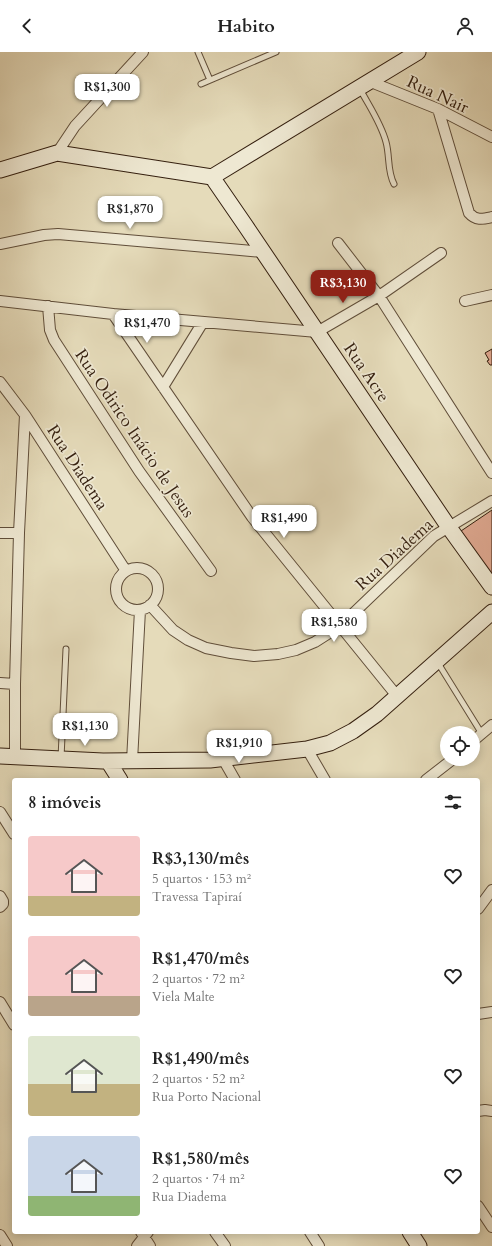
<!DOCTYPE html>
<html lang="pt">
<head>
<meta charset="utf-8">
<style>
	:root { --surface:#fff; --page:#f2f2f2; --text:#222; --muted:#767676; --accent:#8f2418 }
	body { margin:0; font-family:Cardo,serif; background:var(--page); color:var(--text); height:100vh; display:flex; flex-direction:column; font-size:15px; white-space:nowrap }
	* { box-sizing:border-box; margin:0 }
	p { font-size:13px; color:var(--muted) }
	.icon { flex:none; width:22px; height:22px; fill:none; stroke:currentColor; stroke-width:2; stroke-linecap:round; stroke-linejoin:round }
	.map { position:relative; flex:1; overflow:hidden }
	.sheet { position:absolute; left:12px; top:726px; width:468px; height:456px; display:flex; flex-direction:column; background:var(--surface); border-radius:4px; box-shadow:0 2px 10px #0003 }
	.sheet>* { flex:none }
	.buttons { position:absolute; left:440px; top:674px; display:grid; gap:8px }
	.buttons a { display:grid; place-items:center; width:40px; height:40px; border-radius:50%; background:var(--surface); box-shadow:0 2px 10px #0003; font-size:20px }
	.price { position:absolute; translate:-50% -34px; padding:0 9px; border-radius:8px; background:#fff; color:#222; font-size:13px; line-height:26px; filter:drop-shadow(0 1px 2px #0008) }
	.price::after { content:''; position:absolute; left:50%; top:24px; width:12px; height:9px; margin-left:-6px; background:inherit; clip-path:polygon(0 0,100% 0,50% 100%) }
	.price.on { background:var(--accent); color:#fff }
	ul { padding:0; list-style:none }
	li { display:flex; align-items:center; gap:12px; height:100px; padding:0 16px }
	li span { display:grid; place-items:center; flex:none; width:112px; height:80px; border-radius:4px; color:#555 }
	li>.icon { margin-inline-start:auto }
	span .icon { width:48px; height:48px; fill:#fffc; stroke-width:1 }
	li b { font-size:17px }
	h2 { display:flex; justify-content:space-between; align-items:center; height:48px; padding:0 16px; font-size:17px }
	header { display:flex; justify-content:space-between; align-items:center; height:52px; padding:0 16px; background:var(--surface); font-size:18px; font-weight:700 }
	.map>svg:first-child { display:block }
	.building { fill:#e1aa93; stroke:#341f0f }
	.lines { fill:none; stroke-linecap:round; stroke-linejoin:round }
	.lane-casing { stroke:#604e3a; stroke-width:7 }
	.street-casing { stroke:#604e3a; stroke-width:12 }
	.secondary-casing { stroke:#341f0f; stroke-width:17 }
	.lane { stroke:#eee8d2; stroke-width:5 }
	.street { stroke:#eee8d2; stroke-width:10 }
	.secondary { stroke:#eee8d2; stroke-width:15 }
	.labels { text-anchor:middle; stroke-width:3.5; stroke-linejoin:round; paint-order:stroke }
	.street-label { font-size:17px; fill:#341f0f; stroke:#eee8d2 }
</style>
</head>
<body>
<header><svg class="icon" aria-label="back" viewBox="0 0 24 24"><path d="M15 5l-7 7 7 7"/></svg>Habito<svg class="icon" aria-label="person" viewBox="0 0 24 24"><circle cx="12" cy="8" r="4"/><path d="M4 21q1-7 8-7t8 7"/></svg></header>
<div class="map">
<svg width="492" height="1194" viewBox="0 0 492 1194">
	<rect width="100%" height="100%" fill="#e5dbba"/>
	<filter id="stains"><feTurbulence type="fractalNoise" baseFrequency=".005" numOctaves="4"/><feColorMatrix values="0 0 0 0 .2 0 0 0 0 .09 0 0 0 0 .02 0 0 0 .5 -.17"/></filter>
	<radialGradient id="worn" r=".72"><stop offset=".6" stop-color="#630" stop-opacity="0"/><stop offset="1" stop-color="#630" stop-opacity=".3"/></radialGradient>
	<path class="building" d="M492,297V313H490L487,309L489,308L485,301Z
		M492,458V525L461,479Z"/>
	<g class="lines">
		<defs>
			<path id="lane" d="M198,0L210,28
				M201,32L276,0
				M360,37C369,54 381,71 386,90C390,104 387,119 394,132
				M438,611L482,682
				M61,706L66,597"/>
			<path id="street" d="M371,30L438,57L492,85
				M438,57L469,161C476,169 483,167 492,165
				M57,101L75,74L143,0
				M338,191L379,244L492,421
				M0,192L44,183L58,182L263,200
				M0,249L113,262L317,280L379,244L441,201
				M465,249L492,243
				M48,254L50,278L54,288L139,419L211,519
				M113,262L252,465L397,644
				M0,330L25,363L126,519
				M163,335L203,270
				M0,481H19
				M116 537a21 21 0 1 1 42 0a21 21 0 1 1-42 0Z
				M150,553L173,578L188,588L206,596L231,601L254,604L278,602L296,598L315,590L340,574L434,484L492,449
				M0,631L15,632
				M473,689L492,673
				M307,697L325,728
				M15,705V632L19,481L25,363
				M223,707L235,728
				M132,709L140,558
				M426,728L453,707
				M0,760L14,782
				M0,844L3,849V852L0,855
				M478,857L492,838
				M0,950L14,973
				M478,962L492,960
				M478,1059L485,1058L492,1059
				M478,1154L492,1175
				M141,1180L150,1194
				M215,1180L225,1194
				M310,1180L319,1194
				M0,1183L7,1194
				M137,1194L148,1180"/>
			<path id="secondary" d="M0,118L57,101L212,125L418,0
				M212,125L245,173L448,474L492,535
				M0,704L103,709L210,708L307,697L330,691L353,679L377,662L492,560
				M108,709L120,728
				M410,1180L419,1194"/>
		</defs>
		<use href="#lane" class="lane-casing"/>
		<use href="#street" class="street-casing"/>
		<use href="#secondary" class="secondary-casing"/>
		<use href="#lane" class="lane"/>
		<use href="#street" class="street"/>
		<use href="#secondary" class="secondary"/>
	</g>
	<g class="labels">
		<g class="street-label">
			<text transform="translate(438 42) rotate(25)" y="6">Rua Nair</text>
			<text transform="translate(367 320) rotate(56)" y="6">Rua Acre</text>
			<text transform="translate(135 381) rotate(56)" y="6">Rua Odirico Inácio de Jesus</text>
			<text transform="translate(78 415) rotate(57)" y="6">Rua Diadema</text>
			<text transform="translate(394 502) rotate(-42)" y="6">Rua Diadema</text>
		</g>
	</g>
	<rect width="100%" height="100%" filter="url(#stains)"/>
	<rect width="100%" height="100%" fill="url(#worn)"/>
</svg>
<div class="buttons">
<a><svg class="icon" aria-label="locate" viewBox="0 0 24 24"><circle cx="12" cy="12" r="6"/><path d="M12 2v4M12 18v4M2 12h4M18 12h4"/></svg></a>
</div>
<b class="price" style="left:107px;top:56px">R$1,300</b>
<b class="price" style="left:130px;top:178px">R$1,870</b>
<b class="price on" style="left:343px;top:252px">R$3,130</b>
<b class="price" style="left:147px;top:292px">R$1,470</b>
<b class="price" style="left:284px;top:487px">R$1,490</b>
<b class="price" style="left:334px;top:591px">R$1,580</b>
<b class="price" style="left:85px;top:695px">R$1,130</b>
<b class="price" style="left:239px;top:712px">R$1,910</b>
<section class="sheet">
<h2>8 imóveis<svg class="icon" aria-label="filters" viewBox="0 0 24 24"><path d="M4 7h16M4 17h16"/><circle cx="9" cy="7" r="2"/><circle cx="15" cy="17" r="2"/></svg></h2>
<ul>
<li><span style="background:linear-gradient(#f6c9c9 75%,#c2b280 0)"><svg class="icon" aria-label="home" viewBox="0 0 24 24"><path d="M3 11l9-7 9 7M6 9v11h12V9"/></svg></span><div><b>R$3,130/mês</b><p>5 quartos · 153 m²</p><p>Travessa Tapiraí</p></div><svg class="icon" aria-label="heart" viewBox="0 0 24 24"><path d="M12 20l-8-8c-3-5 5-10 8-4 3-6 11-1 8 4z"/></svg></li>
<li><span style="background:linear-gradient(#f6c9c9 75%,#b9a48a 0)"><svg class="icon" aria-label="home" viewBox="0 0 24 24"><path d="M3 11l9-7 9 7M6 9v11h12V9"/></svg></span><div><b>R$1,470/mês</b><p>2 quartos · 72 m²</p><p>Viela Malte</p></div><svg class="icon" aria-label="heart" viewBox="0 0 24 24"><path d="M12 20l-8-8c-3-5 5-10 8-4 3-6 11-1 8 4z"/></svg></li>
<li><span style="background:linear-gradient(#dfe7d0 60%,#c2b280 0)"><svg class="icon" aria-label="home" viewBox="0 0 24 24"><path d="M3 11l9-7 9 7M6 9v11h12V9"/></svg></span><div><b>R$1,490/mês</b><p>2 quartos · 52 m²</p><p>Rua Porto Nacional</p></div><svg class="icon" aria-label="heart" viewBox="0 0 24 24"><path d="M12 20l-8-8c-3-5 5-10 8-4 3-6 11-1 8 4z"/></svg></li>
<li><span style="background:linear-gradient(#c9d6e8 75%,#8fb573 0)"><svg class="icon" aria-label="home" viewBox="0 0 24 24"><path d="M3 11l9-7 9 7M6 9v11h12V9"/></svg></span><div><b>R$1,580/mês</b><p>2 quartos · 74 m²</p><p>Rua Diadema</p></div><svg class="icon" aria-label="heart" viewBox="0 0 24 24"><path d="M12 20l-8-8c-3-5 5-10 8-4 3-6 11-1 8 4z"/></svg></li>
</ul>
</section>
</div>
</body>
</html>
